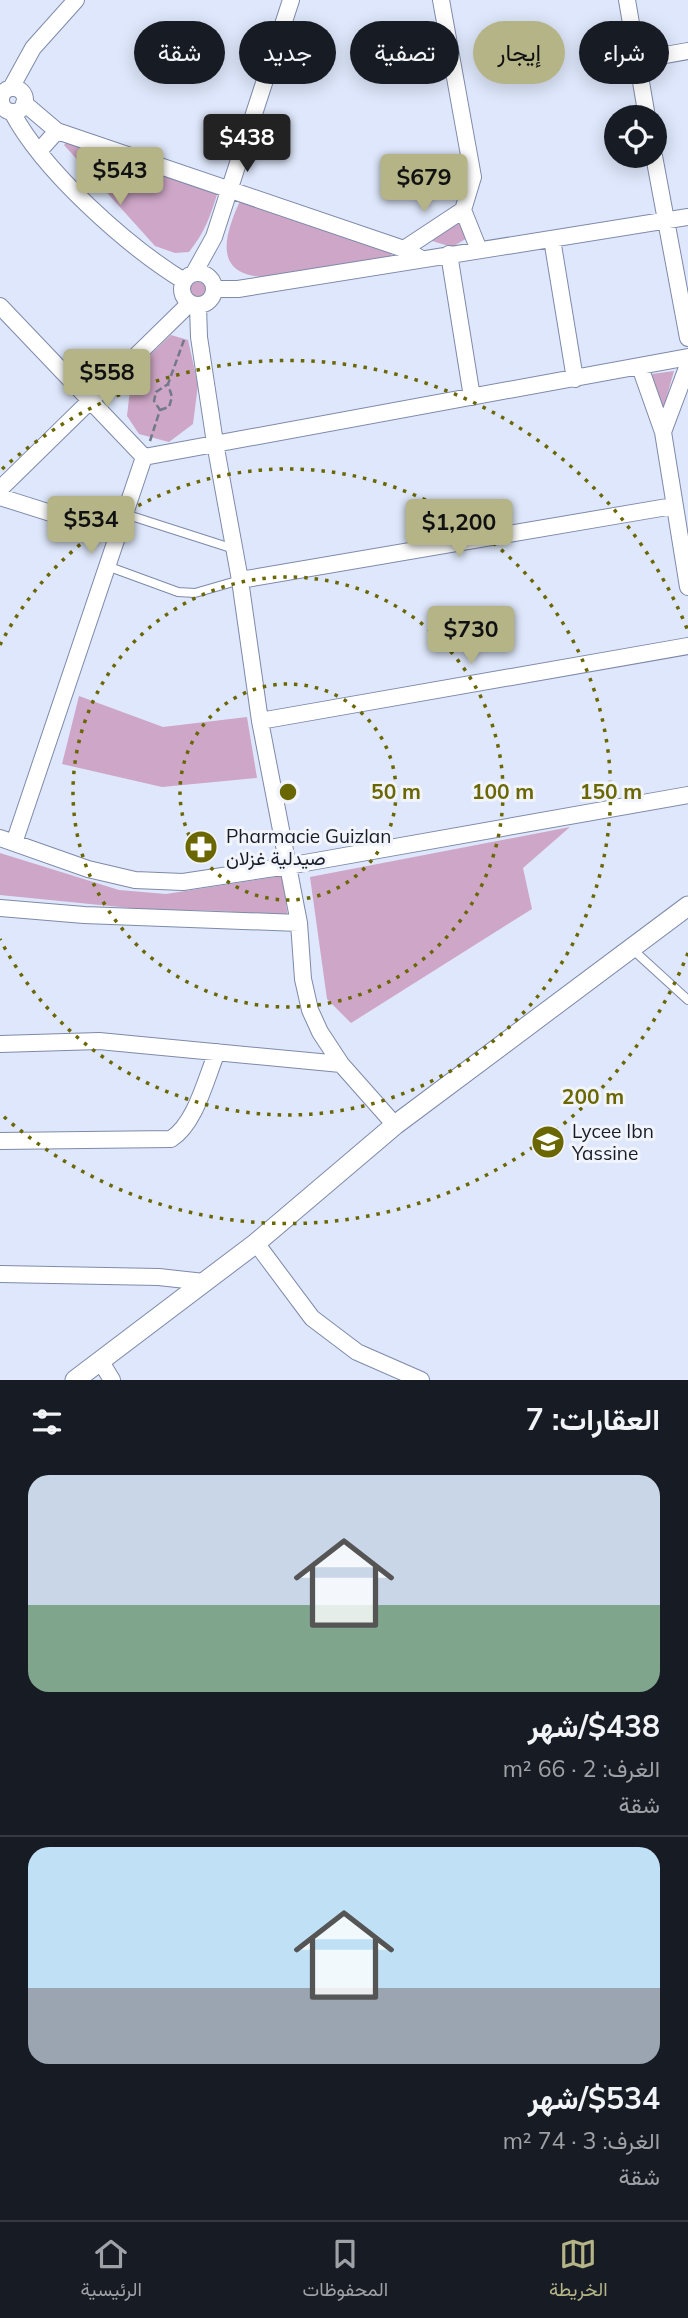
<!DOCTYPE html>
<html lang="ar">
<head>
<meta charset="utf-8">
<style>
	:root { --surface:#171b24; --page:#20242c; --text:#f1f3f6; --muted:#9ea1a6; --line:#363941; --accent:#b4b487 }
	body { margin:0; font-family:Mulish,Vazirmatn,sans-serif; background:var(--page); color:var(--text); direction:rtl; height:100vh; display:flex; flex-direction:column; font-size:26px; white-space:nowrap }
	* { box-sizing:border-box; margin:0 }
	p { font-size:23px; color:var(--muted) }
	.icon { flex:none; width:38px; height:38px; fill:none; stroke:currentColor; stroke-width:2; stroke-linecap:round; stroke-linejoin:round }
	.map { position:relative; height:1380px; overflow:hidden; direction:ltr }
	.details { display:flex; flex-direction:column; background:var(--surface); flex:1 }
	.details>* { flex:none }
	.banner { position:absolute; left:21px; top:21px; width:648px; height:63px; direction:rtl; display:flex; gap:14px }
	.tools { position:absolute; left:604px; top:105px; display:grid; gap:14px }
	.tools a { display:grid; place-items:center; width:63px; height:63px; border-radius:50%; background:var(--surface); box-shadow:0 4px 18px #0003; font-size:35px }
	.price { position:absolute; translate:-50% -60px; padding:0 16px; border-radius:7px; background:var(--accent); color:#111; font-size:23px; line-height:46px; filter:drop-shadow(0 2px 4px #0008) }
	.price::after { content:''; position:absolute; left:50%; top:42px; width:21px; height:16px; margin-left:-10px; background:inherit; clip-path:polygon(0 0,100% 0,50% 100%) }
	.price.on { background:#222; color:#fff }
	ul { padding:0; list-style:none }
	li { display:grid; align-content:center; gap:14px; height:371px; padding:0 28px }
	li+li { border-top:2px solid var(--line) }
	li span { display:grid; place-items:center; height:217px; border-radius:21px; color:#555 }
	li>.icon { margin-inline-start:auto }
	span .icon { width:126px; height:126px; fill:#fffc; stroke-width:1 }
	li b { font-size:30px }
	h2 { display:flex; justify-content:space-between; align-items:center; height:84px; padding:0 28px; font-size:30px }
	.pill { padding:0 24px; border-radius:32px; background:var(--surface); box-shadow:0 4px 18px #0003; font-size:24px; line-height:63px }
	.pill.on { background:var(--accent); color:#111 }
	.tab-bar { display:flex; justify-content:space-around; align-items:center; height:98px; border-top:2px solid var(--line); background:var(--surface); font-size:19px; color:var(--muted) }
	.tab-bar a { display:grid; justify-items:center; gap:4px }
	.tab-bar .on { color:var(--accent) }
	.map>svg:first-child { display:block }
	.green { fill:#cea6c7 }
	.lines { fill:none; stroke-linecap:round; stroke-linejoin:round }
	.service-casing { stroke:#7e8aa9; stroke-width:10 }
	.minor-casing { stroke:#7e8aa9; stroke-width:18 }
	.tertiary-casing { stroke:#7e8aa9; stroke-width:21 }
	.path { stroke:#727988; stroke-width:2.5; stroke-dasharray:7 3.5; stroke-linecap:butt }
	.service { stroke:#fff; stroke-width:8 }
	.minor { stroke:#fff; stroke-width:16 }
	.tertiary { stroke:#fff; stroke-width:19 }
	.ring { fill:none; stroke:#6a6600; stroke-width:3.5; stroke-dasharray:3.5 7 }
	.labels { text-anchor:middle; stroke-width:6; stroke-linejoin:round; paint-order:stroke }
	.poi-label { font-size:19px; fill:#171c28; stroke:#f1f4fb; text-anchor:start }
	.centre { fill:#6a6600; stroke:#f1f4fb; stroke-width:3.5 }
	.ring-label { font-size:21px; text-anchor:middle; font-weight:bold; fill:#6a6600; stroke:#f1f4fb; stroke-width:6; stroke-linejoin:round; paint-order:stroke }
</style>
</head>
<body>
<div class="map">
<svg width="688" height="1380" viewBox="0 0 688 1380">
	<rect width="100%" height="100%" fill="#dee7fb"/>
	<path class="green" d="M67,141L218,191C211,215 205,232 189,252L175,253L155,246L64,145Z
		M240,201L392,252L391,257L263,277C212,274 225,234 240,201Z
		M462,219L469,237L452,247L432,241Z
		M190 290a8 8 0 1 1 16 0a8 8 0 1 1-16 0Z
		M171,335L188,340L198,385L193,424L169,442L139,434L127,416L132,372Z
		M674,371L662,413L652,374Z
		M79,696L163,727L247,717L257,778L162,787L62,764Z
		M570,827L523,868L532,909L351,1023L327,999L310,877Z
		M0,853L119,890L166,894L282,876L288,917L222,911L140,909L0,895Z"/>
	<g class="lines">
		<defs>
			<path id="service" d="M125,514L234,549
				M107,566L178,592L195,593L240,580
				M631,948L688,1000"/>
			<path id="minor" d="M441,0L473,177L463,210L479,250
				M627,0L647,117
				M637,60L688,51
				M1 100a12 12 0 1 1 24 0a12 12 0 1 1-24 0Z
				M11,88L33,48L76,0
				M24,103L57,131L40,150
				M12,112C43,171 127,246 184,281
				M57,131L404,249L420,258
				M654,156L688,338
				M552,239L575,379
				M404,249L463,210
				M449,254L472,397
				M182 289a16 16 0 1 1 32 0a16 16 0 1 1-32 0Z
				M194,273L214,237L291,0
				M214,289H238L688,217
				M0,306L144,457L14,843
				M198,306L199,337L215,443L240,580L260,721L299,923L303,979L310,1010L320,1032L341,1064L395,1125
				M640,367L663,432L688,587
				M663,432L688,365
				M144,457L688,357
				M0,489L190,303
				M0,497L117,534
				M240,580L673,506
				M260,721L688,646
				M0,838L88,869L135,880L183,882L288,866L688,795
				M0,908L84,915L299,923
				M0,1044L99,1041L341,1064
				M0,1141L171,1139C196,1123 206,1078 217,1052
				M256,1243L312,1318L357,1352L421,1380
				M0,1274L159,1277L204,1282
				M101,1362L112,1380"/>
			<path id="tertiary" d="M75,1380L256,1243L395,1125L688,906"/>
		</defs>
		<use href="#service" class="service-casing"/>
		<use href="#minor" class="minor-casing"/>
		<use href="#tertiary" class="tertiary-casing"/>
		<path class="path" d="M160,410L169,407L172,397L168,384L184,340
			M150,441L160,410L154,401L156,392L168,384"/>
		<use href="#service" class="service"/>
		<use href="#minor" class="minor"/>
		<use href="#tertiary" class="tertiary"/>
	</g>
	<g class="ring">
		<circle cx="288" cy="792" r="108"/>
		<circle cx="288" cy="792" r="215"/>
		<path d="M0 645A323 323 0 1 1 0 939"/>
		<path d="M688 953A431 431 0 0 1 2 1115M2 469A431 431 0 0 1 688 631"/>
	</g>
	<defs>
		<symbol id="pharmacy-disc" viewBox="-11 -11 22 22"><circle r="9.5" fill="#6a6600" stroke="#f1f4fb"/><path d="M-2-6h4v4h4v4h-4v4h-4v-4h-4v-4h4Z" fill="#fff"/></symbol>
		<symbol id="university-disc" viewBox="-11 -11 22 22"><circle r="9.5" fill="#6a6600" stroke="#f1f4fb"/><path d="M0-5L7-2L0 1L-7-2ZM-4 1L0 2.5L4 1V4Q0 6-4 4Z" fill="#fff"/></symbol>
	</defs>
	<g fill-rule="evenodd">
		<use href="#pharmacy-disc" x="182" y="828" width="38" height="38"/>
		<use href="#university-disc" x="529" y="1123" width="38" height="38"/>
	</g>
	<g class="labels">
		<g class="poi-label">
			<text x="226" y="843">Pharmacie Guizlan<tspan x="226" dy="22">صيدلية غزلان</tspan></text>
			<text x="572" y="1138">Lycee Ibn<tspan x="572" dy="22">Yassine</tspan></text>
		</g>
	</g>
	<circle cx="288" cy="792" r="10" class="centre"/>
	<g class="ring-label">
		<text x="396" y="799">50 m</text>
		<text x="503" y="799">100 m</text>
		<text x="611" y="799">150 m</text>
		<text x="593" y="1104">200 m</text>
	</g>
</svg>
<div class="tools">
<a><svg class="icon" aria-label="locate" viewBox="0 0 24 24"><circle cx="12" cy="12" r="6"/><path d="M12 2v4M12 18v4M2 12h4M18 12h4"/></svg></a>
</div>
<b class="price on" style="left:247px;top:174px">$438</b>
<b class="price" style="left:120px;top:207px">$543</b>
<b class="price" style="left:424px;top:214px">$679</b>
<b class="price" style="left:107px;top:409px">$558</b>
<b class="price" style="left:91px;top:556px">$534</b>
<b class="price" style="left:459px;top:559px">$1,200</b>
<b class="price" style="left:471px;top:666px">$730</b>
<div class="banner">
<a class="pill">شراء</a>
<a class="pill on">إيجار</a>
<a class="pill">تصفية</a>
<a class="pill">جديد</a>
<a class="pill">شقة</a>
</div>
</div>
<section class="details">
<h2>العقارات: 7<svg class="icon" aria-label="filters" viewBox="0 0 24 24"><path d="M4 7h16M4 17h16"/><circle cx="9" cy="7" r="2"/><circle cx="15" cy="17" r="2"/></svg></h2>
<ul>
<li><span style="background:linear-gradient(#c9d6e8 60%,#7fa58c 0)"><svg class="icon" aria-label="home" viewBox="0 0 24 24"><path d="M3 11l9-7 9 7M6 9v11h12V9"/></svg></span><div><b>$438/شهر</b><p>الغرف: 2 · 66 m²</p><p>شقة</p></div></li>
<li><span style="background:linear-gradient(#bfe0f5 65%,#9aa5b1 0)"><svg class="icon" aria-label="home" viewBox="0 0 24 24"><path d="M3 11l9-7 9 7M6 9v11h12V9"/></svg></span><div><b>$534/شهر</b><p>الغرف: 3 · 74 m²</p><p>شقة</p></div></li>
</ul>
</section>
<nav class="tab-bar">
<a class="on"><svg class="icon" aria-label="map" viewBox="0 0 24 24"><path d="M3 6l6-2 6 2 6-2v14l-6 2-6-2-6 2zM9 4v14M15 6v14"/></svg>الخريطة</a>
<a><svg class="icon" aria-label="saved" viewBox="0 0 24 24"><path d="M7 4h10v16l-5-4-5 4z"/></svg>المحفوظات</a>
<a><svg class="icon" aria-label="home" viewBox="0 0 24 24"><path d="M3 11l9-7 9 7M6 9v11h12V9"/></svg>الرئيسية</a>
</nav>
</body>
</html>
